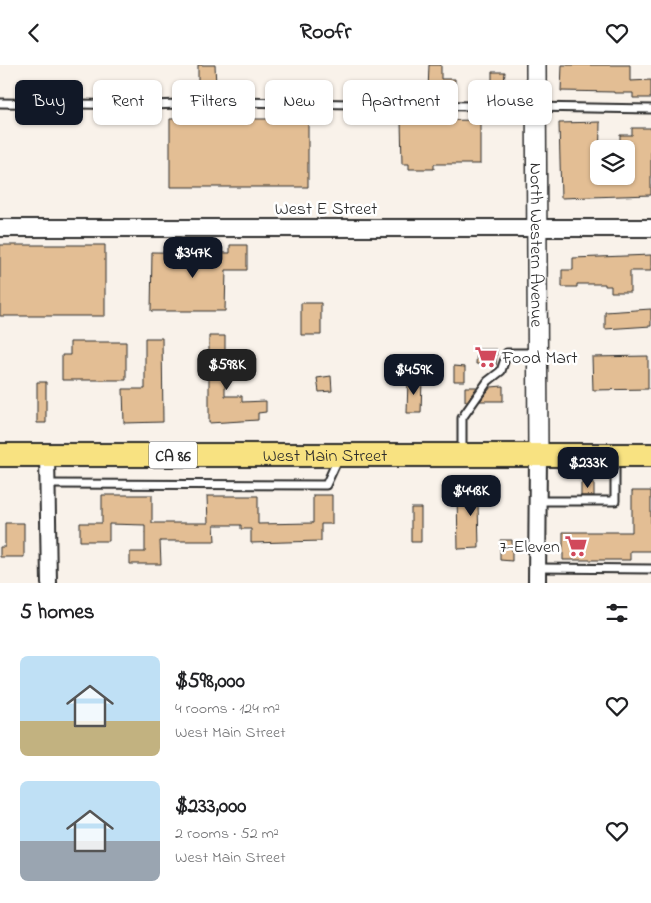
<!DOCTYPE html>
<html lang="en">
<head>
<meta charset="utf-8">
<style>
	:root { --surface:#fff; --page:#f2f2f2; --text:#202124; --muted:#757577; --accent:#111827 }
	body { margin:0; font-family:"Indie Flower",sans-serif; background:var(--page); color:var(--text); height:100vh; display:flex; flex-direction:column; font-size:19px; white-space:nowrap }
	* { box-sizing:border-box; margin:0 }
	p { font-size:16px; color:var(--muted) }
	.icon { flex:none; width:28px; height:28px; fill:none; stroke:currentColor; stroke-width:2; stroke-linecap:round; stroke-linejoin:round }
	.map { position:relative; height:518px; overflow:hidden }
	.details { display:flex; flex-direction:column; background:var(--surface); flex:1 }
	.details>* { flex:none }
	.guide { position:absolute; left:15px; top:15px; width:621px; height:45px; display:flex; gap:10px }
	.buttons { position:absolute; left:590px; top:75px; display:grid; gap:10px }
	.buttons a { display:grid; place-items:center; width:45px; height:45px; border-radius:8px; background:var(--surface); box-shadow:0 1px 4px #0004; font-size:25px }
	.price { position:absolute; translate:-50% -42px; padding:0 11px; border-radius:10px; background:var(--accent); color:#fff; font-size:16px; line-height:32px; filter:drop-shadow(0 1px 2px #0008) }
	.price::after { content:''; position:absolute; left:50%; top:30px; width:15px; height:11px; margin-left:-8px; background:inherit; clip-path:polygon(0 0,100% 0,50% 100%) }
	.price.on { background:#222; color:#fff }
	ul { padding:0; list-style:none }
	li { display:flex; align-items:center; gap:15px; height:125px; padding:0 20px }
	li span { display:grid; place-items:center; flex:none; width:140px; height:100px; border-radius:8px; color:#555 }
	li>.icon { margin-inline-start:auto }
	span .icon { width:60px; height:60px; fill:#fffc; stroke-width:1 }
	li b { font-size:21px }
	h2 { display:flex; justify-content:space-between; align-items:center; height:60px; padding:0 20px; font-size:21px }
	.chip { padding:0 18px; border-radius:8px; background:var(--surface); box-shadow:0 1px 4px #0004; font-size:18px; line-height:45px }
	.chip.on { background:var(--accent); color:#fff }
	header { display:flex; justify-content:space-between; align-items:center; height:65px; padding:0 20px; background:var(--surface); font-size:22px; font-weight:700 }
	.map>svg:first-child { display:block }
	.building { fill:#e3be94; stroke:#2b2b2b }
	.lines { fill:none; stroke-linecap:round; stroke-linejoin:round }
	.service-casing { stroke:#2b2b2b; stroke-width:11 }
	.minor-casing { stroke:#2b2b2b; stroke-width:18 }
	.tertiary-casing { stroke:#2b2b2b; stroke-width:20 }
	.secondary-casing { stroke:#2b2b2b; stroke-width:22 }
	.trunk-casing { stroke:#2b2b2b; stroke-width:26 }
	.service { stroke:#fff; stroke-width:7 }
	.minor { stroke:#fff; stroke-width:14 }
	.tertiary { stroke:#fff; stroke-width:16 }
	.secondary { stroke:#fff; stroke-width:19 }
	.trunk { stroke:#f8e281; stroke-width:22 }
	.labels { text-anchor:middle; stroke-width:5; stroke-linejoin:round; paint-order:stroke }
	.shield { fill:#fff; stroke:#6b6b6b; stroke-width:1 }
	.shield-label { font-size:16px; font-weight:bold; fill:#2b2b2b }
	.street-label { font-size:18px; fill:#2b2b2b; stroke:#fff }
	.poi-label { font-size:18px; fill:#2b2b2b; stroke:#fff; text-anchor:start }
</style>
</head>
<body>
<header><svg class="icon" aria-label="back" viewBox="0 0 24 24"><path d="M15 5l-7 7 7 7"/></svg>Roofr<svg class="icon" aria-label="heart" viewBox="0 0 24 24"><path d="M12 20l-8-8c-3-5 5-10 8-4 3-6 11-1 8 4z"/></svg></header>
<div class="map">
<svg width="651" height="518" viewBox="0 0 651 518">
	<rect width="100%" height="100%" fill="#f9f2ea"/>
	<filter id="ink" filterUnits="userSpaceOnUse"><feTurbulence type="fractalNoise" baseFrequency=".02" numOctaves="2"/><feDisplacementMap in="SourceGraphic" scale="10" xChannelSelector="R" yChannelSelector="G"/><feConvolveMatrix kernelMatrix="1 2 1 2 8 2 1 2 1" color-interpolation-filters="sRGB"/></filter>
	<g filter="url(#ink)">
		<path class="building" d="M198,0H215L216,20L198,21Z
			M429,0H441V14H455V26H428Z
			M562,0H630V16L651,15V33H633V28H614V27L561,26Z
			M492,7H505L504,20H492Z
			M170,54H308V122H170Z
			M480,55V99H434V104H409V99H402L401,56Z
			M600,57L599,111H626V84H620V70H632V63H651V130L561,133L559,58Z
			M0,180H105V251H0Z
			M230,180H247V205H226L225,246H151L152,187L230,188Z
			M651,190V206H630V227H611V221H605V219H577V222H562V205H573V193Z
			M301,238H321V270H301Z
			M651,244V261L605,264V247Z
			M209,271H225V331H242V337L266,336V347L258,348V355L209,358Z
			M145,273H162L163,357L124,358L123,324H145Z
			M70,277H126V315H62V290H70Z
			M477,284H497L496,300L476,299Z
			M648,291V324L593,325L592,292Z
			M454,301L465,302V316H454Z
			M331,311L332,326L319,327L317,313Z
			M408,314H422L421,348H407Z
			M37,317H46V358H37Z
			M503,321V336H480L491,322Z
			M465,322H477L467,336H465Z
			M581,418H594V431H581Z
			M496,426V437L478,438L479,483L458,484L457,427Z
			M632,426H651V486H630V495H563V467H632Z
			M102,430H152V458H208L207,431H258V459L313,458V430H332V459H321V476L251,478V464H241V460H214L215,476H160L161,499H130V487H145V460L109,459V476H80V458H102Z
			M411,443H421V477H411Z
			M5,458H24V492H0V482H5Z
			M500,475H512V496L500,495Z"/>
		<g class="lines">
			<defs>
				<path id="service" d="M0,38L153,40L226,37L651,44
					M462,387V353L488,316L501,306L507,288H537
					M47,419L326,420L338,394
					M538,436H615V394
					M538,503L651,504"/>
				<path id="minor" d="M47,390L49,518"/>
				<path id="tertiary" d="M0,163H651
					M537,518L538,390"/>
				<g id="secondary">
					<path id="s1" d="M536,0L538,390"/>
				</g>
				<g id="trunk">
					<path id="s2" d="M0,390H651"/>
				</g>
			</defs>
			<use href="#service" class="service-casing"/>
			<use href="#minor" class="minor-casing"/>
			<use href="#tertiary" class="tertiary-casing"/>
			<use href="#secondary" class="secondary-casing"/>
			<use href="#trunk" class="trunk-casing"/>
			<use href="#service" class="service"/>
			<use href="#minor" class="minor"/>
			<use href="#tertiary" class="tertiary"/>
			<use href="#secondary" class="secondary"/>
			<use href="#trunk" class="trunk"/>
		</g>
	</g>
	<defs>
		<symbol id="supermarket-bare" viewBox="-9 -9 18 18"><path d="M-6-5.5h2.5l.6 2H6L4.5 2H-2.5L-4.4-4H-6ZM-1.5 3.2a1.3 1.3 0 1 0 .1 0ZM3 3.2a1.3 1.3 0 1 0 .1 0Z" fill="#d1495b" stroke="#fff" stroke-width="2.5" paint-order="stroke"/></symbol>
	</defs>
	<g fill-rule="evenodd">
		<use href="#supermarket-bare" x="470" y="276" width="32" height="32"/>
		<use href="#supermarket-bare" x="560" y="465" width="32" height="32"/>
	</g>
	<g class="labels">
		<rect class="shield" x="149" y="376.5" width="48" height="27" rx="4"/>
		<g class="shield-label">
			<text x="173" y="396">CA 86</text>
		</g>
		<g class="street-label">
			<text x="326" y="149">West E Street</text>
			<text dy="6" stroke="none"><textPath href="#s1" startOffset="180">North Western Avenue</textPath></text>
			<text dy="6" stroke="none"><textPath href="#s2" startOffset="325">West Main Street</textPath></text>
		</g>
		<g class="poi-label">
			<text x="502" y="298">Food Mart</text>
			<text x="560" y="487" text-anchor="end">7-Eleven</text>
		</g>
	</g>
</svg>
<div class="buttons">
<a><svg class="icon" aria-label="layers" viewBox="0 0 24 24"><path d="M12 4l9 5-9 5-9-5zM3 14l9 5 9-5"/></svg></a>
</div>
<b class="price" style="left:193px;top:214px">$347K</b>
<b class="price on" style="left:227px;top:326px">$598K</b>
<b class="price" style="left:414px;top:331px">$459K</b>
<b class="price" style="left:588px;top:424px">$233K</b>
<b class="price" style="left:471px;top:452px">$448K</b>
<div class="guide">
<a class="chip on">Buy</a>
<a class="chip">Rent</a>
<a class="chip">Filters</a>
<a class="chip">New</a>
<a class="chip">Apartment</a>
<a class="chip">House</a>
</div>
</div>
<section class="details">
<h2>5 homes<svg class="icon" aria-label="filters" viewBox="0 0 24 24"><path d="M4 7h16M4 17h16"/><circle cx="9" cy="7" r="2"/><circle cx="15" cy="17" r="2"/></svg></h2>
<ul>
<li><span style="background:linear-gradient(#bfe0f5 65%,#c2b280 0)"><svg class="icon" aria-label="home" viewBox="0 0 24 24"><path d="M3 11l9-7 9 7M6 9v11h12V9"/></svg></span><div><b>$598,000</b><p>4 rooms · 124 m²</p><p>West Main Street</p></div><svg class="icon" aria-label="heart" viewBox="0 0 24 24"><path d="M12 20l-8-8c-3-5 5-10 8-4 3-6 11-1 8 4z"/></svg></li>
<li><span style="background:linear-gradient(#bfe0f5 60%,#9aa5b1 0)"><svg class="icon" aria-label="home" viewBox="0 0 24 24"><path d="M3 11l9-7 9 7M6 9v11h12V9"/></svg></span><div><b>$233,000</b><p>2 rooms · 52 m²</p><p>West Main Street</p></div><svg class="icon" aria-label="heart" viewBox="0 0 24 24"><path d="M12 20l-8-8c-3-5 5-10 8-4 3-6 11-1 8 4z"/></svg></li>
</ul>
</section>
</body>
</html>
